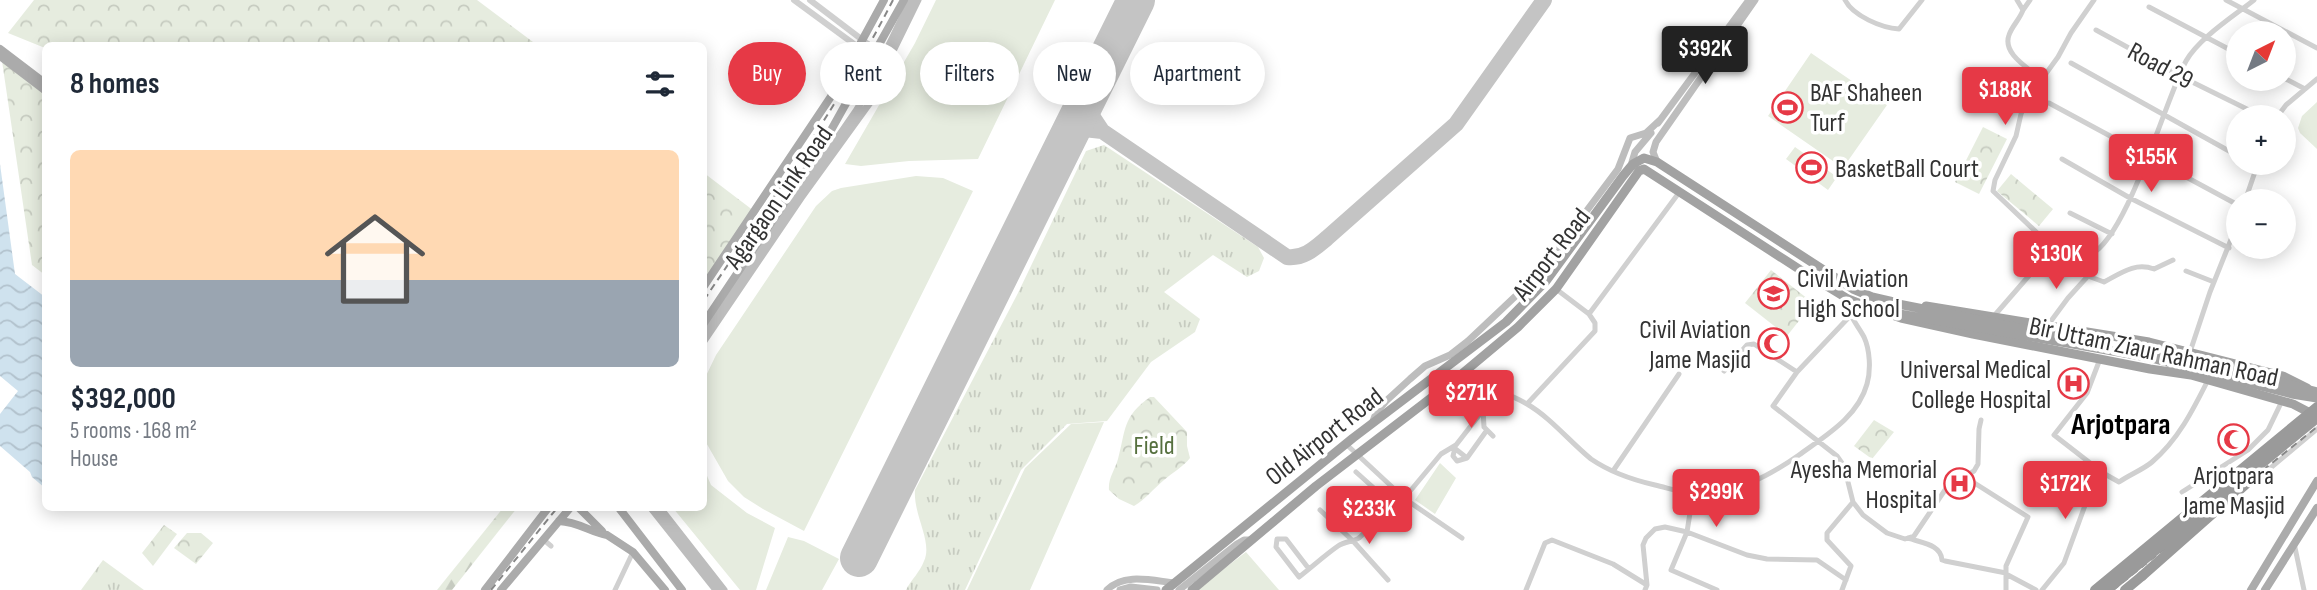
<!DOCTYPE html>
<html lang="en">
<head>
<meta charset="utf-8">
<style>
	:root { --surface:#fff; --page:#f6f6f7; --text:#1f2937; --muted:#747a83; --accent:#e63946 }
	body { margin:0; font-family:"Sofia Sans Condensed",sans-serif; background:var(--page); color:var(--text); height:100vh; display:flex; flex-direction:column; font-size:26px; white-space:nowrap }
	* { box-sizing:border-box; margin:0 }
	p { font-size:23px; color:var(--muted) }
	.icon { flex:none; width:38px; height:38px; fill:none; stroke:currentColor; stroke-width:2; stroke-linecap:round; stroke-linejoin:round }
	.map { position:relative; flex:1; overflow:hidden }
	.panel { position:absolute; left:42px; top:42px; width:665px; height:469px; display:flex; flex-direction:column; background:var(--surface); border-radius:10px; box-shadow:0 4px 18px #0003 }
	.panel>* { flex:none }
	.banner { position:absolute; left:728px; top:42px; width:665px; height:63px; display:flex; gap:14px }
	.needle { width:46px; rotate:42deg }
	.tools { position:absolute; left:2226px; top:21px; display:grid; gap:14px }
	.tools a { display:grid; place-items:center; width:70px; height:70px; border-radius:50%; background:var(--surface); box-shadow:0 4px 18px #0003; font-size:35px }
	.price { position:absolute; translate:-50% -60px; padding:0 16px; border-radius:7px; background:var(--accent); color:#fff; font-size:23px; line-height:46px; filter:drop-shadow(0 2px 4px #0008) }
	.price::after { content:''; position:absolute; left:50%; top:42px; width:21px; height:16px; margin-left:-10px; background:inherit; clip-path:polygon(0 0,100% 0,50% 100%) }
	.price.current { background:#222; color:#fff }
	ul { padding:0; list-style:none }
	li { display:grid; align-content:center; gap:14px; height:371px; padding:0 28px }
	li span { display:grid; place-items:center; height:217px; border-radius:10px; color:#555 }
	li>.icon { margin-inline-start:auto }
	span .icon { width:126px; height:126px; fill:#fffc; stroke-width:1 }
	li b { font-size:30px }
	h2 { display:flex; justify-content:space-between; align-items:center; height:84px; padding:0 28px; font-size:30px }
	.chip { padding:0 24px; border-radius:32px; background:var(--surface); box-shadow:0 4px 18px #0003; font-size:24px; line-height:63px }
	.chip.current { background:var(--accent); color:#fff }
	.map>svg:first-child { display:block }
	.grass { fill:url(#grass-tufts) }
	.forest { fill:url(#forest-firs) }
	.park { fill:url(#park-crowns) }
	.garden { fill:#e6ecdf }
	.water { fill:url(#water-waves) }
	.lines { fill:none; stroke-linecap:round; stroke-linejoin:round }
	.taxiway { stroke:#c4c4c4; stroke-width:16 }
	.runway { stroke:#c4c4c4; stroke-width:38 }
	.minor { stroke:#d0d0d0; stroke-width:5 }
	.tertiary { stroke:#d0d0d0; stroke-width:6 }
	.secondary { stroke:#bdbdbd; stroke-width:7 }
	.primary { stroke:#ababab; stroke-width:8 }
	.trunk { stroke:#a2a2a2; stroke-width:9 }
	.motorway { stroke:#9a9a9a; stroke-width:10 }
	.tram { stroke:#888; stroke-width:2 }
	.rail { stroke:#888; stroke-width:2; stroke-dasharray:7 5; stroke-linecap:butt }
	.trunk-bridge { stroke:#a2a2a2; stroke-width:9 }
	.motorway-bridge { stroke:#9a9a9a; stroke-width:10 }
	.labels { text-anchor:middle; stroke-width:7; stroke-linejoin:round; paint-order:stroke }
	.street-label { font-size:26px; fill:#333; stroke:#fff }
	.poi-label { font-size:26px; fill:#333; stroke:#fff; text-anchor:start }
	.park-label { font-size:26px; fill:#56703f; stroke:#fff }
	.quarter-label { font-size:30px; font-weight:bold; fill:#000; stroke:#fff }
</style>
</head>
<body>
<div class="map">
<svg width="2317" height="590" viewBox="0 0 2317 590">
	<defs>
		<pattern id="grass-tufts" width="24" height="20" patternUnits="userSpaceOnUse" patternTransform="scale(1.75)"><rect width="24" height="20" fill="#e6ecdf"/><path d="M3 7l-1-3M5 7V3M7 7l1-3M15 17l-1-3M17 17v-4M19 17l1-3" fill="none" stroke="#c6cbc0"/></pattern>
		<pattern id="forest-firs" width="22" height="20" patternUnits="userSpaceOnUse" patternTransform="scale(1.75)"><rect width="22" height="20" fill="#e6ecdf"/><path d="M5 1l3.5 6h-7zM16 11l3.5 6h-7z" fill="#c6cbc0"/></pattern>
		<pattern id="park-crowns" width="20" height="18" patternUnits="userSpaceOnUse" patternTransform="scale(1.75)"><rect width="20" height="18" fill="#e6ecdf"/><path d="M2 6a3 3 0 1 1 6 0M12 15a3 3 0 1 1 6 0" fill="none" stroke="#c6cbc0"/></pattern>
		<pattern id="water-waves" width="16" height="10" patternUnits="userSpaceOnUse" patternTransform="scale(1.75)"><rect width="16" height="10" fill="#cfe2ee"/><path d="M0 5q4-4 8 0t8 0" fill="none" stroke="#b2c2cd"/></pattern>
	</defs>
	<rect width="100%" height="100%" fill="#fff"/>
	<path class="grass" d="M1104,145L1258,247L1264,258L1259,271L1247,277L1213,255L1164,292L1200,319L1195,332L1151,362L1107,421L1067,424L1021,470L965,590H906C911,580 920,572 924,561C933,542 913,515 915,490L1018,293L1086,151Z
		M103,560L144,590H81Z"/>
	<path class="forest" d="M503,508H517L452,590H437Z"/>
	<path class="park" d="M34,0H477L537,45L46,46L45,48L8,33Z
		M2,61L45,94V275L32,265Z
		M1983,127L2007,139L1979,194L1955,182Z
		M704,173L754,211L704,282Z
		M2011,174L2053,209L2039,226L1997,191Z
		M1771,270L1813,303L1787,336L1745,303Z
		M1150,397H1154L1187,432V446L1190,458C1183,467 1173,472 1164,480C1153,489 1146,499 1134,506L1119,499L1109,490C1108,478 1115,470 1118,459C1126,430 1122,417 1150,397Z
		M1874,420L1894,432L1872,459L1854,446Z
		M164,525L177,534L153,566L142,553Z
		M187,533H201L213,543L196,564L174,548Z"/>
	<path class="garden" d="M936,0H1055L978,159L909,161L861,166L845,164L915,43Z
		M1811,53L1887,105L1843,168L1768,116Z
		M2317,102V149L2300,133L2298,128L2302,116Z
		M1795,147L1837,177L1828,190L1786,159Z
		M916,176L943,178L973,191L804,531L763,509L744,497L728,481L704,439V380L716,355L816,206L832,191L841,188Z
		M1104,422L1030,590H967L1025,468L1071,424Z
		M1440,463L1456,478L1435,514L1415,500Z
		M704,469L711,485L747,513L775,528L756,590H740L673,508H704Z
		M788,537L804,541L839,559L822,590H766Z
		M1246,552L1279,590H1196Z"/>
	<path class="water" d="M0,164L15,274L45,297V488L32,477L30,472L0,446V414L18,391L0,376Z"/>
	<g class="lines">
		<path class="taxiway" d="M1088,96L1092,116L1102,131
			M1068,136L1084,129L1102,131L1287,257C1304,259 1315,248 1327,238L1456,124L1544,0"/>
		<path class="runway" d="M859,558L1136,0"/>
		<path class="minor" d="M1845,0C1853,16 1882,28 1899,29L1922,0
			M2017,0L2023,10C2020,19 2012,26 2009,35C2002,54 2029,68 2041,79
			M2226,0L2317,48
			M2149,7L2238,54
			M2023,10L2030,0
			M2096,30L2180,76L2263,117
			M2071,63L2238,156
			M2284,78L2305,89
			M2049,103L2238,205
			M2277,117L2286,105L2317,79
			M2062,159L2130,198L2229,248
			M2245,201L2258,163
			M2070,213L2112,234
			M2070,248C2076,252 2082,258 2089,255C2126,242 2166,98 2186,61C2199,38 2234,16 2254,0
			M2186,271L2214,282
			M1556,289L1589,314L1678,194
			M1851,315L1797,372L1773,406L1837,456L1844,466L1853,502L1863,515L1887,533L1905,539L1914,536L1947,487L1974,471L1978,464L1979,429L1981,420
			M1994,316L2053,248L1993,191L1995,180L2016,136L2021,114L2031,94L2058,57L2071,33L2094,0
			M2048,325L2068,298L2088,276L2104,282C2121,273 2135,262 2154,269L2173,260
			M2189,355L2210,292L2238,222
			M2100,359L2087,393L2054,435L2103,473
			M1724,371L1747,345L1754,344L1797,372
			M1457,378C1480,385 1505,391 1527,404C1551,418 1569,441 1591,459C1610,472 1633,480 1655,485C1668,488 1683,493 1696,494C1734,495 1769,476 1799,455C1825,436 1858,417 1867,384C1871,370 1870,350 1864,337C1857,324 1846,313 1848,299
			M1527,404L1595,331V323L1589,314
			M1483,409L1484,427L1493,436
			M1347,445L1405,499L1462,538
			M1453,447L1467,458L1487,430
			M1455,448L1453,456L1457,461L1467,458
			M1613,471L1679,374
			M1356,472L1396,508
			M1965,477L2028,517L2006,566V590
			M2255,481L2317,429
			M2182,492L2248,450L2268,430L2282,401
			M1693,494L1687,532L1671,570L1717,590
			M1320,510L1353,541L1388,580
			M1908,538C1921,543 1941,544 1942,560L1945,561L2006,573
			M544,540L551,546
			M2294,543L2304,590
			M1309,569L1286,539H1277L1276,547L1299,577C1312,567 1325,555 1338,546C1345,541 1353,542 1359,538C1372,527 1378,508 1396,508L1441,454L1456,445L1498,391
			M2006,574L2036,590
			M1647,585L1643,545L1646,538L1655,529L1665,527L1687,532L1747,555L1767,559L1817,560L1846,580
			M615,590L633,552
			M1526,590L1545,543L1552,540L1613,564L1647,585L1645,590
			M1842,590L1851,566L1827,540V533L1853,502
			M2042,590L2064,563L2091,489L2103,473L2119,482C2129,475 2144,469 2152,462C2178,440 2193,410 2208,380"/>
		<path class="tertiary" d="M794,0L873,58
			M810,0L877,51"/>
		<path class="secondary" d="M1658,123L1749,0
			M1657,162L1653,152L1656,142L1755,0
			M1635,166L1632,162L1635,152L1651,133
			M704,331L856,111L878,75L888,47L911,0
			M704,341L801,198L869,104L881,82L894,49L918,0
			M1372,424L1376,413L1386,401L1410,379L1425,366L1450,355L1468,341L1522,290L1558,249L1618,169L1630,138L1646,133L1660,120
			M651,508L716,590
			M660,508L724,590
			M1107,590C1124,572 1154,581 1175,583
			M1120,590L1131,587L1157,590
			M1179,590L1237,544L1244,540H1251"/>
		<path class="primary" d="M0,49L46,84
			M0,56L46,91
			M704,286L834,92L884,0
			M704,323L821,148L904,0
			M579,508L602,531
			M619,508L682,590
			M559,521C579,522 590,532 607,535L633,552L665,590
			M485,590L548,508
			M501,590L570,508
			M2251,590L2317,481
			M2265,590L2317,508"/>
		<path class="trunk" d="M1926,306L2149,342L2283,376L2307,388
			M1166,590L1353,438L1506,322L1546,281L1623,176L1633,164L1644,158L1657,162L1853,289L1872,297L1898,303
			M1192,590L1316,486L1457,378L1518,327L1556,289L1639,171L1644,169L1802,271L1848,299L1866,306L1901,318L1973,334L2150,369L2191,375L2293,404L2316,416"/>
		<path class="motorway" d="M2125,590L2142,576"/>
		<path class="tram" d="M2105,590L2317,420"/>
		<path class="rail" d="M704,300C770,202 839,106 893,0
			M491,590L557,508
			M2113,590L2317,427"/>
		<path class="trunk-bridge" d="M1893,303L2077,339
			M1888,312L2147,357L2292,394L2317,398
			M2146,351L2183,357L2317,392"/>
		<path class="motorway-bridge" d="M2142,576L2254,477
			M2095,590L2317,407
			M2107,590L2317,418"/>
	</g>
	<defs>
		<symbol id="stadium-ring" viewBox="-11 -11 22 22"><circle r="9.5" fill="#fff" stroke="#e63946" stroke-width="1.5"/><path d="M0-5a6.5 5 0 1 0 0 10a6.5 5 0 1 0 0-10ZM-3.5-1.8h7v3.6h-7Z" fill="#e63946"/></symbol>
		<symbol id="school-ring" viewBox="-11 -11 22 22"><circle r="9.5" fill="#fff" stroke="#e63946" stroke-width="1.5"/><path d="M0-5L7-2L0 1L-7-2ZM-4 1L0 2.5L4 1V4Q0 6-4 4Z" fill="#e63946"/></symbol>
		<symbol id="mosque-ring" viewBox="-11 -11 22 22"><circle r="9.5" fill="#fff" stroke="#e63946" stroke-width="1.5"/><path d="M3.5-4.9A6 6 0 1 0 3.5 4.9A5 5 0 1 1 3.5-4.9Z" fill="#e63946"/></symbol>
		<symbol id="hospital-ring" viewBox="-11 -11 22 22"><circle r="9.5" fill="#fff" stroke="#e63946" stroke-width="1.5"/><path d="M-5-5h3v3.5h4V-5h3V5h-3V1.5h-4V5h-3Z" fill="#e63946"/></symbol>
	</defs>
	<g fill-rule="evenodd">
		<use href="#stadium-ring" x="1770" y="90" width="35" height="35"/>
		<use href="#stadium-ring" x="1794" y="150" width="35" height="35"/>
		<use href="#school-ring" x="1756" y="276" width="35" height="35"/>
		<use href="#mosque-ring" x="1756" y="326" width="35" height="35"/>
		<use href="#hospital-ring" x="2056" y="366" width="35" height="35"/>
		<use href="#mosque-ring" x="2216" y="422" width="35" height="35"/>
		<use href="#hospital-ring" x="1942" y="466" width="35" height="35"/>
	</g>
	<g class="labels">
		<g class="street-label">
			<text transform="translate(2161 65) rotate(28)" y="9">Road 29</text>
			<text transform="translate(778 197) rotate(-55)" y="9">Agargaon Link Road</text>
			<text transform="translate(1551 254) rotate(-52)" y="9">Airport Road</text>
			<text transform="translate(2154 351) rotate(12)" y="9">Bir Uttam Ziaur Rahman Road</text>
			<text transform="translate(1324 436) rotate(-38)" y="9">Old Airport Road</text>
		</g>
		<g class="poi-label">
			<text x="1810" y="101">BAF Shaheen<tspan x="1810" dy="30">Turf</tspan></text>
			<text x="1835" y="177">BasketBall Court</text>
			<text x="1797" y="287">Civil Aviation<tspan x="1797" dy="30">High School</tspan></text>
			<text x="1751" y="338" text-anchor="end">Civil Aviation<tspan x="1751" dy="30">Jame Masjid</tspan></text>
			<text x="2051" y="378" text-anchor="end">Universal Medical<tspan x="2051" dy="30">College Hospital</tspan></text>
			<text x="1937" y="478" text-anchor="end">Ayesha Memorial<tspan x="1937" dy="30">Hospital</tspan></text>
			<text x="2234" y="484" text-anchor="middle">Arjotpara<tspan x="2234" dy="30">Jame Masjid</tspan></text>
		</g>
		<g class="park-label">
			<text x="1154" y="454">Field</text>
		</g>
		<g class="quarter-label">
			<text x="2121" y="434">Arjotpara</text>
		</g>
	</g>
</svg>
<div class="tools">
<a><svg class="needle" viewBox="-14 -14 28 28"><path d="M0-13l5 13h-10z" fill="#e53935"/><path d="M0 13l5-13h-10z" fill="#747a83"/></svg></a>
<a>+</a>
<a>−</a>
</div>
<b class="price current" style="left:1705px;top:86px">$392K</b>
<b class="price" style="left:2005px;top:127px">$188K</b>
<b class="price" style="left:2151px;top:194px">$155K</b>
<b class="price" style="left:2056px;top:291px">$130K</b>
<b class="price" style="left:1471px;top:430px">$271K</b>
<b class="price" style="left:2065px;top:521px">$172K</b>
<b class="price" style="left:1716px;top:529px">$299K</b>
<b class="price" style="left:1369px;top:546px">$233K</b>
<div class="banner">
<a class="chip current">Buy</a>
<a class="chip">Rent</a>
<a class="chip">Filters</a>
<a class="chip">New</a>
<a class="chip">Apartment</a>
</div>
<section class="panel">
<h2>8 homes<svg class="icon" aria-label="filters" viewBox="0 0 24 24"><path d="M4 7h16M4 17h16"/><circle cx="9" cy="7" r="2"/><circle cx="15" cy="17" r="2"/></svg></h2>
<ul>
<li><span style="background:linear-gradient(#ffd9b3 60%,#9aa5b1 0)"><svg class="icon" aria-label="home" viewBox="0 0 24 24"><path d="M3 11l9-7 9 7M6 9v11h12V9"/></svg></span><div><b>$392,000</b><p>5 rooms · 168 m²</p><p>House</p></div></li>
</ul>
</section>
</div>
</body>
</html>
